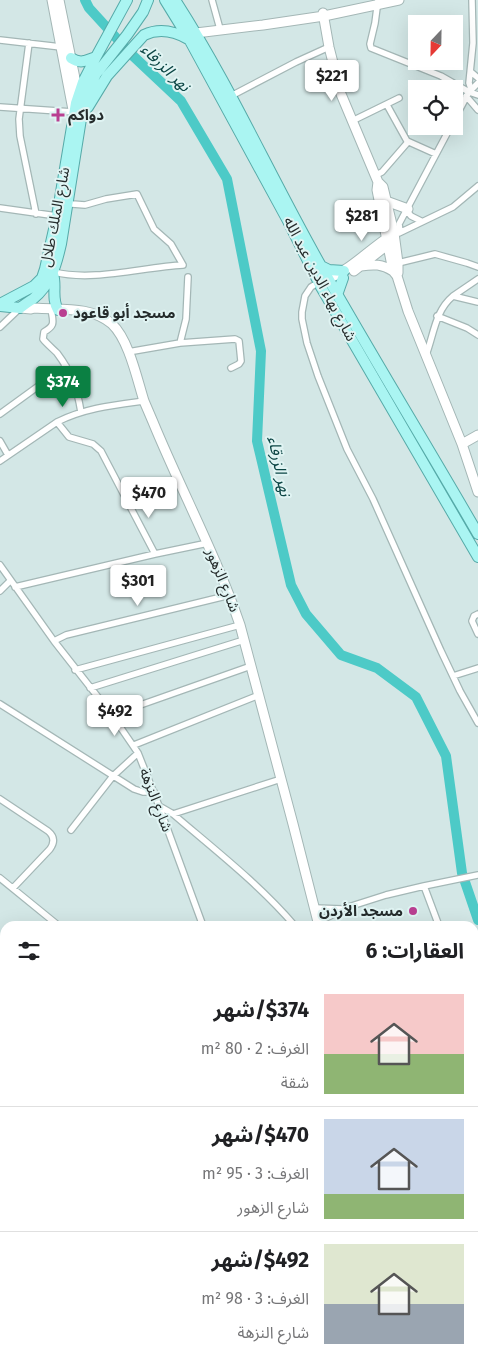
<!DOCTYPE html>
<html lang="ar">
<head>
<meta charset="utf-8">
<style>
	:root { --surface:#fff; --page:#f2f2f2; --text:#202124; --muted:#757577; --line:#e0e0e0; --accent:#0b8043 }
	body { margin:0; font-family:"Fira Sans","Noto Sans Arabic",sans-serif; background:var(--page); color:var(--text); direction:rtl; height:100vh; display:flex; flex-direction:column; font-size:19px; white-space:nowrap }
	* { box-sizing:border-box; margin:0 }
	p { font-size:16px; color:var(--muted) }
	.icon { flex:none; width:28px; height:28px; fill:none; stroke:currentColor; stroke-width:2; stroke-linecap:round; stroke-linejoin:round }
	.map { position:relative; flex:1; overflow:hidden; direction:ltr }
	.side { position:absolute; left:0px; top:921px; width:479px; height:446px; display:flex; flex-direction:column; background:var(--surface); border-radius:15px 15px 0 0; box-shadow:0 5px 20px #0002; direction:rtl }
	.side>* { flex:none }
	.needle { width:32px; rotate:202deg }
	.fabs { position:absolute; left:408px; top:15px; display:grid; gap:10px }
	.fabs a { display:grid; place-items:center; width:55px; height:55px; border-radius:0px; background:var(--surface); box-shadow:0 5px 20px #0002; font-size:25px }
	.price { position:absolute; translate:-50% -42px; padding:0 11px; border-radius:5px; background:#fff; color:#222; font-size:16px; line-height:32px; filter:drop-shadow(0 1px 2px #0008) }
	.price::after { content:''; position:absolute; left:50%; top:30px; width:15px; height:11px; margin-left:-8px; background:inherit; clip-path:polygon(0 0,100% 0,50% 100%) }
	.price.on { background:var(--accent); color:#fff }
	ul { padding:0; list-style:none }
	li { display:flex; align-items:center; gap:15px; height:125px; padding:0 15px }
	li+li { border-top:1px solid var(--line) }
	li span { display:grid; place-items:center; flex:none; width:140px; height:100px; border-radius:0px; color:#555 }
	li>.icon { margin-inline-start:auto }
	span .icon { width:60px; height:60px; fill:#fffc; stroke-width:1 }
	li b { font-size:21px }
	h2 { display:flex; justify-content:space-between; align-items:center; height:60px; padding:0 15px; font-size:21px }
	.map>svg:first-child { display:block }
	.lines { fill:none; stroke-linecap:round; stroke-linejoin:round }
	.river { stroke:#4dcac7; stroke-width:10 }
	.street-casing { stroke:#a4b7b6; stroke-width:8 }
	.secondary-casing { stroke:#a4b7b6; stroke-width:11 }
	.primary-casing { stroke:#56aaa8; stroke-width:12 }
	.street { stroke:#fff; stroke-width:5.5 }
	.secondary { stroke:#fff; stroke-width:9 }
	.primary { stroke:#aaf5f2; stroke-width:10 }
	.poi-dot { fill:#b93f91; stroke:#e0f4f3; stroke-width:2 }
	.labels { text-anchor:middle; stroke-width:4; stroke-linejoin:round; paint-order:stroke }
	.poi-label { font-size:15px; font-weight:bold; fill:#252c2c; stroke:#e0f4f3; text-anchor:start }
	.street-label { font-size:15px; fill:#252c2c; stroke:#e0f4f3 }
	.water-label { font-size:16px; font-style:italic; fill:#0b4544; stroke:#e0f4f3 }
</style>
</head>
<body>
<div class="map">
<svg width="478" height="1367" viewBox="0 0 478 1367">
	<rect width="100%" height="100%" fill="#d3e7e6"/>
	<g class="lines">
		<path class="river" d="M85,0L89,8L131,54L181,101L227,179L261,351L257,441L291,585L306,614L341,655L377,668L416,697L446,756L462,873L478,920"/>
		<defs>
			<path id="street" d="M212,0L220,29
				M378,0L375,23L370,44L371,48L441,76L469,92L478,95
				M0,40L61,47
				M29,43L19,119L20,136L36,214
				M471,72L478,78
				M471,89L469,83L473,43L472,0
				M231,96L296,62L329,47
				M466,96L478,110
				M387,105L407,141L436,154
				M0,107L73,112
				M454,120L469,92L478,83
				M352,121L399,98
				M376,175L382,172L408,142
				M0,208L57,216
				M407,211L411,216L421,221
				M400,232L399,224L451,126
				M399,233L453,207L478,186
				M398,263L435,254L467,263L478,267
				M54,272C93,282 143,267 183,265L171,244L154,229L137,194L106,199L85,205L72,204L68,201
				M319,282L311,287L305,296L302,312V319L307,343L318,376L347,449L373,499L441,651L460,691L478,723
				M453,296L478,279
				M51,309C53,322 56,325 44,332L43,339C47,344 52,348 57,353C72,373 77,388 81,412
				M437,316L467,328L478,335
				M0,327L20,308
				M180,343L186,319L188,277
				M128,352L180,343L235,339L239,341L241,361L239,364L231,368
				M426,355C434,334 435,311 453,296L478,302
				M0,414L66,366
				M57,422L69,437L93,444L101,451L155,554
				M0,441L8,455
				M0,461L57,422C85,408 114,405 144,401
				M0,565L54,641L112,715L138,753L159,806L203,926
				M15,587L155,554L208,543
				M0,591L10,581
				M478,614L474,616L472,621L478,634
				M54,641L66,635L230,595
				M75,670L240,625
				M453,676L478,668
				M90,688L244,640
				M0,704L134,789L143,792H154
				M112,715L251,666
				M134,745L259,695
				M0,799L48,831C54,836 55,842 50,849L13,888
				M159,806L173,814C215,850 259,884 295,926
				M173,814L281,779
				M71,830L113,776L138,753
				M0,878L59,926
				M424,886L439,926
				M315,908L342,909
				M318,921L330,916L342,909L386,895L424,886L478,875
				M474,1006L478,1014
				M0,1013L5,1017
				M0,1082L5,1084
				M474,1132H478
				M0,1209L5,1204
				M474,1217H478
				M0,1236L5,1239
				M474,1295H478
				M0,1322L5,1327
				M474,1330H478
				M474,1359H478
				M131,1362L135,1367
				M48,1367L52,1362
				M221,1367L223,1362"/>
			<path id="secondary" d="M52,0L73,110
				M59,0L79,98
				M323,13L329,47L341,94L378,182L383,187L394,233L398,263V273
				M196,33L263,25L324,16L399,0
				M378,182L377,190L393,271L397,276L408,311L462,444L478,492
				M386,201L408,209
				M361,266C374,264 382,264 393,271
				M354,271L391,242
				M322,281C349,272 367,251 390,236
				M20,308L31,309L35,308C60,310 92,306 112,324C129,340 137,379 144,401C147,408 150,415 153,422C181,490 216,555 240,625L293,824L319,926
				M462,444L478,435
				M330,1362L332,1367
				M339,1362L340,1367"/>
			<path id="primary" d="M165,0L189,39L288,221L321,287L478,557
				M175,0C230,85 271,178 321,266C372,356 426,444 478,534
				M71,58C80,64 86,61 96,57
				M83,112L88,107L107,76L144,35C159,28 174,31 188,39
				M321,266L329,270L344,271
				M53,274C57,286 51,298 58,310
				M337,295L343,278
				M0,304L34,286L42,278L45,269L57,216L76,103L83,82L96,57L127,0
				M0,306L20,308C24,305 28,302 33,299C51,284 56,266 61,244L84,100L96,74L127,35L143,12L148,0"/>
		</defs>
		<use href="#street" class="street-casing"/>
		<use href="#secondary" class="secondary-casing"/>
		<use href="#primary" class="primary-casing"/>
		<use href="#street" class="street"/>
		<use href="#secondary" class="secondary"/>
		<use href="#primary" class="primary"/>
	</g>
	<g class="poi-dot">
		<path d="M55.5 107.5h5v5h5v5h-5v5h-5v-5h-5v-5h5z"/>
		<circle cx="63" cy="313" r="5"/>
		<circle cx="413" cy="911" r="5"/>
	</g>
	<g class="labels">
		<g class="poi-label">
			<text x="68" y="120">دواكم</text>
			<text x="73" y="318">مسجد أبو قاعود</text>
			<text x="403" y="916" text-anchor="end">مسجد الأردن</text>
		</g>
		<g class="street-label">
			<text transform="translate(55 217) rotate(-79)" y="5">شارع الملك طلال</text>
			<text transform="translate(320 279) rotate(62)" y="5">شارع بهاء الدين عبد الله</text>
			<text transform="translate(223 580) rotate(68)" y="5">شارع الزهور</text>
			<text transform="translate(156 800) rotate(69)" y="5">شارع النزهة</text>
		</g>
		<g class="water-label">
			<text transform="translate(166 67) rotate(44)" y="6">نهر الزرقاء</text>
			<text transform="translate(280 466) rotate(78)" y="6">نهر الزرقاء</text>
		</g>
	</g>
</svg>
<div class="fabs">
<a><svg class="needle" viewBox="-14 -14 28 28"><path d="M0-13l5 13h-10z" fill="#e53935"/><path d="M0 13l5-13h-10z" fill="#757577"/></svg></a>
<a><svg class="icon" aria-label="locate" viewBox="0 0 24 24"><circle cx="12" cy="12" r="6"/><path d="M12 2v4M12 18v4M2 12h4M18 12h4"/></svg></a>
</div>
<b class="price" style="left:332px;top:102px">$221</b>
<b class="price" style="left:362px;top:242px">$281</b>
<b class="price on" style="left:63px;top:408px">$374</b>
<b class="price" style="left:149px;top:519px">$470</b>
<b class="price" style="left:138px;top:607px">$301</b>
<b class="price" style="left:115px;top:737px">$492</b>
<section class="side">
<h2>العقارات: 6<svg class="icon" aria-label="filters" viewBox="0 0 24 24"><path d="M4 7h16M4 17h16"/><circle cx="9" cy="7" r="2"/><circle cx="15" cy="17" r="2"/></svg></h2>
<ul>
<li><span style="background:linear-gradient(#f6c9c9 60%,#8fb573 0)"><svg class="icon" aria-label="home" viewBox="0 0 24 24"><path d="M3 11l9-7 9 7M6 9v11h12V9"/></svg></span><div><b>$374/شهر</b><p>الغرف: 2 · 80 m²</p><p>شقة</p></div></li>
<li><span style="background:linear-gradient(#c9d6e8 75%,#8fb573 0)"><svg class="icon" aria-label="home" viewBox="0 0 24 24"><path d="M3 11l9-7 9 7M6 9v11h12V9"/></svg></span><div><b>$470/شهر</b><p>الغرف: 3 · 95 m²</p><p>شارع الزهور</p></div></li>
<li><span style="background:linear-gradient(#dfe7d0 60%,#9aa5b1 0)"><svg class="icon" aria-label="home" viewBox="0 0 24 24"><path d="M3 11l9-7 9 7M6 9v11h12V9"/></svg></span><div><b>$492/شهر</b><p>الغرف: 3 · 98 m²</p><p>شارع النزهة</p></div></li>
</ul>
</section>
</div>
</body>
</html>
